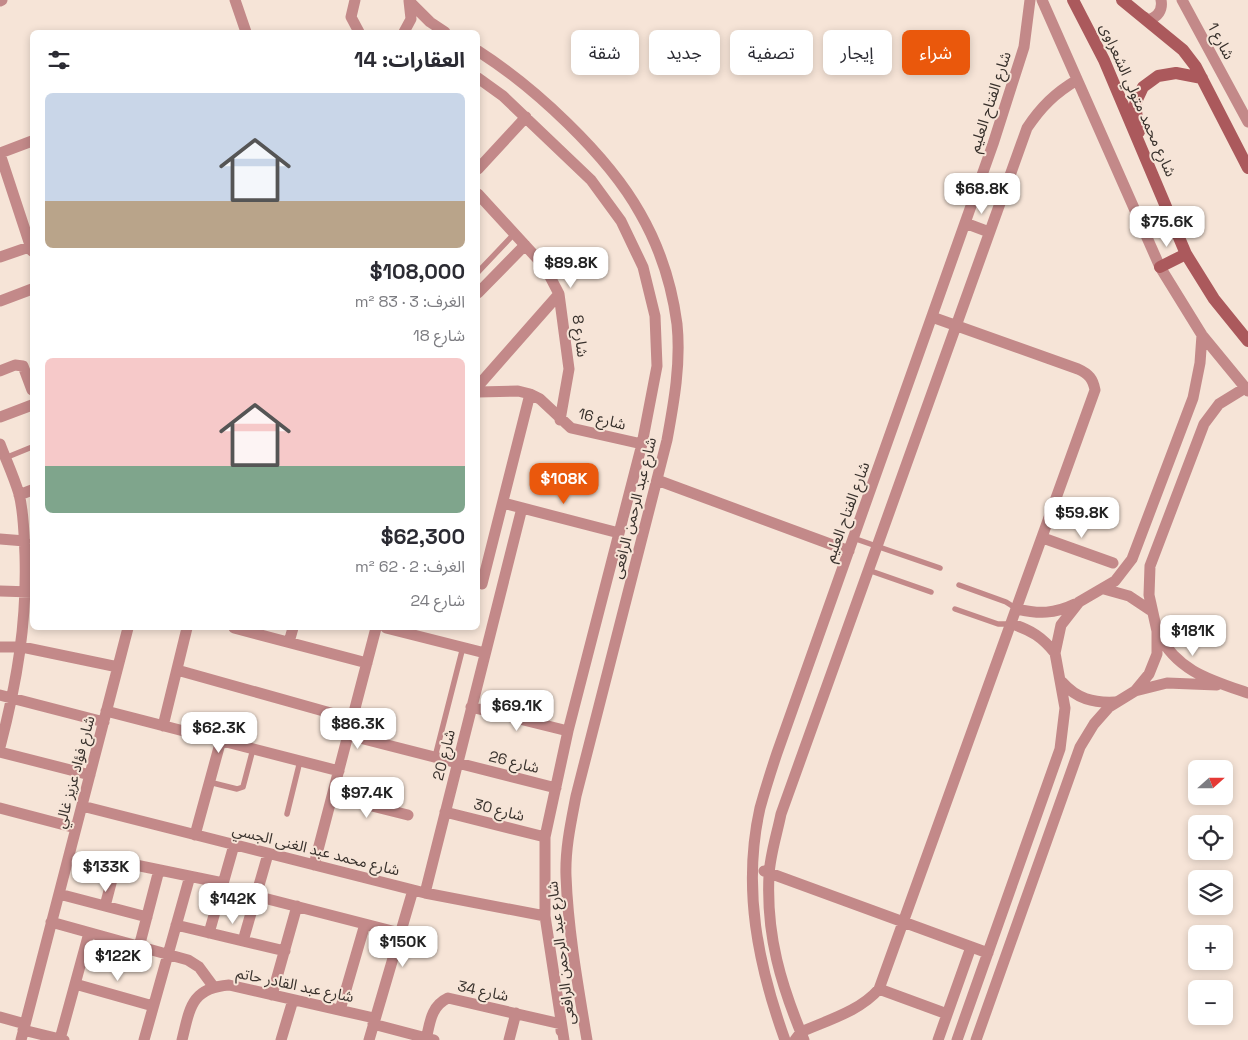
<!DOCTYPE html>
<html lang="ar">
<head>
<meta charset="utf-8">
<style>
	:root { --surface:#fff; --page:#f2f2f3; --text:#2b2b33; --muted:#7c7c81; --accent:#ea580c }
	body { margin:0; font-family:"Space Grotesk","Noto Sans Arabic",sans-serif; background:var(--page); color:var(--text); direction:rtl; height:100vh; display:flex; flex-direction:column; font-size:19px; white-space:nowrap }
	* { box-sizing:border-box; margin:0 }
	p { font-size:16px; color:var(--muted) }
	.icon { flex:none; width:28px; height:28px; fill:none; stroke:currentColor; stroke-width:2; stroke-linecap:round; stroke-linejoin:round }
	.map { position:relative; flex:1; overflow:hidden; direction:ltr }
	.sheet { position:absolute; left:30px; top:30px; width:450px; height:600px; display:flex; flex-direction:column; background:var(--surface); border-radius:8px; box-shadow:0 2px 8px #0003; direction:rtl }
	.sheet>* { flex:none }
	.guide { position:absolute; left:495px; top:30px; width:475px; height:45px; direction:rtl; display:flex; gap:10px }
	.needle { width:32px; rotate:69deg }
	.controls { position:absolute; left:1188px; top:760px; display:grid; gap:10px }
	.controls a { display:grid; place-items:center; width:45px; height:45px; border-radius:8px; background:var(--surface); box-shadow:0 2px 8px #0003; font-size:25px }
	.price { position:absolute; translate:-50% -42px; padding:0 11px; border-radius:10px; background:#fff; color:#222; font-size:16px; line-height:32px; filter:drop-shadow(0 1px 2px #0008) }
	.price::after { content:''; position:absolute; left:50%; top:30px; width:15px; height:11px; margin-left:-8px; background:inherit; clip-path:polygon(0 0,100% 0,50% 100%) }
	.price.on { background:var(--accent); color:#fff }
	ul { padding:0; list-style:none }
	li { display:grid; align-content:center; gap:10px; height:265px; padding:0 15px }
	li span { display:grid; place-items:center; height:155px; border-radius:8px; color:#555 }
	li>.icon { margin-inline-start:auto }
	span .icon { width:90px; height:90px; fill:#fffc; stroke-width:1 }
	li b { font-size:21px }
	h2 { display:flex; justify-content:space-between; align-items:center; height:60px; padding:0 15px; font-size:21px }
	.pill { padding:0 18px; border-radius:8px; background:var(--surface); box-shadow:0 2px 8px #0003; font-size:18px; line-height:45px }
	.pill.on { background:var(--accent); color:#fff }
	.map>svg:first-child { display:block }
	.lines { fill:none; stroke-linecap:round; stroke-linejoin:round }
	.lane { stroke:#c38989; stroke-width:5.5 }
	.street { stroke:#c38989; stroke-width:11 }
	.secondary { stroke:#ab595c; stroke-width:12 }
	.labels { text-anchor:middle; stroke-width:4; stroke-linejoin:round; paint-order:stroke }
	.street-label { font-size:15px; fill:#38312c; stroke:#f6e4d7 }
</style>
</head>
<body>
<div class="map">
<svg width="1248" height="1040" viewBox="0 0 1248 1040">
	<rect width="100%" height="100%" fill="#f6e4d7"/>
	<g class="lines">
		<path class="lane" d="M478,272L514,234
			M5,458L32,447
			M853,538L940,568
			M868,570L931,592
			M959,585L1006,602L1017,609
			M955,609L998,624H1010
			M435,757L463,647
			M209,782L237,789L243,787L253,749
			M287,814L300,761"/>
		<path class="street" d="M235,0L246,32
			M355,0L351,17L359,32
			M1042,0L1160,267L1202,335L1248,391
			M1182,0L1248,122
			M0,1L2,0
			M409,1L430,22L445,32
			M1144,17L1148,20C1158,17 1163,10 1161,0
			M404,32L411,19L409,1
			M478,51C534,87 607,154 640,213C659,246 672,286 677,324C681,363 674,402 667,440L576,796C571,822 565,849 566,876C568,930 578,986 587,1040
			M478,78L503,96L591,180L621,221L643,267L655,316L657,366L642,444L568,731L545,837V916L564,1040
			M0,153L32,141
			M0,154L32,251
			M478,169L526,117
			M478,194L545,267L559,294L569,369L560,420
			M965,223L989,232
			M0,257L32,246
			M478,293L525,245
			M0,301L32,289
			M0,371L15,365L23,366L32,390
			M478,386L559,294
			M478,392L518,391L530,394L540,399L571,428L642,444
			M0,417L32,405
			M0,444C6,460 14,477 19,494C24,513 24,535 25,555C27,623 17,682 0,747
			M657,480L849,551
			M19,495L32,490
			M503,503L619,533
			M1043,538L1113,563
			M0,539L25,541
			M482,584L530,394
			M1104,589L1129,596L1150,610
			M0,591L32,592
			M1017,609C1039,614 1054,614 1075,604
			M1012,624C1031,630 1042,637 1055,653
			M234,628L367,663
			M386,628L485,653
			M1158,633C1177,671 1210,680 1248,693
			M289,642L293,628
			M0,647H22L118,667
			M177,670L352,719
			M1062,682C1077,699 1093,703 1115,702
			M1135,691L1167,683L1217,685
			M0,695L104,722
			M471,707L568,731
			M106,711L339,771
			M163,726L187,628
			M348,735L556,788
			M0,752L90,775
			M332,796L408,815
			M82,806L425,893L545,916
			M0,808L76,828
			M445,812L545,837
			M195,835L221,740
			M314,865L376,628
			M764,871L988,953
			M425,893L522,508
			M59,894L147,917
			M256,896L400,933
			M105,906L115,868L121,862L223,883
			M51,922L188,960L199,967L213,986
			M176,925L285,951
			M209,933L234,845
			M243,941L268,854
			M139,947L159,870
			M75,984L153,1006
			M879,989L947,1014
			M272,995L297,906
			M340,1010L365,924
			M0,1017L25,1024
			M373,1024L434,1040
			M23,1030L64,1040
			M60,1039L89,933
			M21,1040L128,628
			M144,1040L190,876
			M182,1040C190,1008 191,988 229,985L374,1018
			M281,1040L293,1000
			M369,1040L413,890
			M426,1040C430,1022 431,1006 448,998L561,1024V1031
			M509,1040L516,1013
			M785,1040C758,965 742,888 760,808C765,790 771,771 777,753L993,144L1024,47L1030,0
			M795,1040L801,1032C828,1020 860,1011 879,989L1095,390C1093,379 1089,374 1078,369L932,317
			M804,1040C781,985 766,936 769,875C770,855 777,834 781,814L1027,128C1041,107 1055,93 1077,80
			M938,1040L971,947
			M957,1040L1060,749L1065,708L1055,653L1061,625L1079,602L1115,581L1132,559L1193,398L1200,363L1202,335
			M976,1040L1080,747L1094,724L1109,707L1135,691L1149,674L1157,654V631L1149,595L1150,566L1204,424L1219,404L1245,388"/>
		<path class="secondary" d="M1073,0L1104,60L1186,254L1214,299L1248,341
			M1122,0L1183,50L1196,67L1248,168
			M1139,132L1135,104L1143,87L1158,76L1176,73L1202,78
			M1160,267L1186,254"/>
	</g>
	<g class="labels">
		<g class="street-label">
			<text transform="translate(1221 41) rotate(62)" y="5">شارع 1</text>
			<text transform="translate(1138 100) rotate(66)" y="5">شارع محمد متولي الشعراوى</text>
			<text transform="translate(990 102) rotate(-72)" y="5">شارع الفتاح العليم</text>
			<text transform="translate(580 336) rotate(83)" y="5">شارع 8</text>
			<text transform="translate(602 419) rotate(14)" y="5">شارع 16</text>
			<text transform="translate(634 508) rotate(-76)" y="5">شارع عبد الرحمن الرافعى</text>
			<text transform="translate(847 512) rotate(-70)" y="5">شارع الفتاح العليم</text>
			<text transform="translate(444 755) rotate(-76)" y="5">شارع 20</text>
			<text transform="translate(514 762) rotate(14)" y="5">شارع 26</text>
			<text transform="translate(75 772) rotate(-75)" y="5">شارع فؤاد عزيز غالي</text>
			<text transform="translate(499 810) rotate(14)" y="5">شارع 30</text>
			<text transform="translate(316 850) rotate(14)" y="5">شارع محمد عبد الغنى الجسي</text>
			<text transform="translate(561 953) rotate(-97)" y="5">شارع عبد الرحمن الرافعى</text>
			<text transform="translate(295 985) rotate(12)" y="5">شارع عبد القادر حاتم</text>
			<text transform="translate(483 991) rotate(12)" y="5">شارع 34</text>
		</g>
	</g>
</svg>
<div class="controls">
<a><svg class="needle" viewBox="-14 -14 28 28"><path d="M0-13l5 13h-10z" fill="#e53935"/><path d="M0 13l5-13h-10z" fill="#7c7c81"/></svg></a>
<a><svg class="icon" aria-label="locate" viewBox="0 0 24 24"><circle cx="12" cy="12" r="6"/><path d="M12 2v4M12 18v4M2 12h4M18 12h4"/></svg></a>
<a><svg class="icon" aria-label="layers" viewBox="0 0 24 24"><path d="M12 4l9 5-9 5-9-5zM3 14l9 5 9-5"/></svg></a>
<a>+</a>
<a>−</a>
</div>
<b class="price" style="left:982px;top:215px">$68.8K</b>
<b class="price" style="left:1167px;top:248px">$75.6K</b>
<b class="price" style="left:571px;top:289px">$89.8K</b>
<b class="price on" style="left:564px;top:505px">$108K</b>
<b class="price" style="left:1082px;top:539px">$59.8K</b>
<b class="price" style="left:1193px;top:657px">$181K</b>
<b class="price" style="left:517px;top:732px">$69.1K</b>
<b class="price" style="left:358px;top:750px">$86.3K</b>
<b class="price" style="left:219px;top:754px">$62.3K</b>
<b class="price" style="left:367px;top:819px">$97.4K</b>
<b class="price" style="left:106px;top:893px">$133K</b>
<b class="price" style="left:233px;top:925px">$142K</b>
<b class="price" style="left:403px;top:968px">$150K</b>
<b class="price" style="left:118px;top:982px">$122K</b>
<div class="guide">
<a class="pill on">شراء</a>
<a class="pill">إيجار</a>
<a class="pill">تصفية</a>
<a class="pill">جديد</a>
<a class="pill">شقة</a>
</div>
<section class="sheet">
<h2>العقارات: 14<svg class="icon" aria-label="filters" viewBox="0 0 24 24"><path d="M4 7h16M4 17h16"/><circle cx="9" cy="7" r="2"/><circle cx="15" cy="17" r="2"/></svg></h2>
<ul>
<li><span style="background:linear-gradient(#c9d6e8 70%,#b9a48a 0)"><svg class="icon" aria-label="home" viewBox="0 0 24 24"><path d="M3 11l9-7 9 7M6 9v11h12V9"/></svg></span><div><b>$108,000</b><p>الغرف: 3 · 83 m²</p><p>شارع 18</p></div></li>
<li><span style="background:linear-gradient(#f6c9c9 70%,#7fa58c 0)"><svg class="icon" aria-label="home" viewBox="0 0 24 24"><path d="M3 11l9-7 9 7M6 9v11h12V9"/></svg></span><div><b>$62,300</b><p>الغرف: 2 · 62 m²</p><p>شارع 24</p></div></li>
</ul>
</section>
</div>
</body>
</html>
